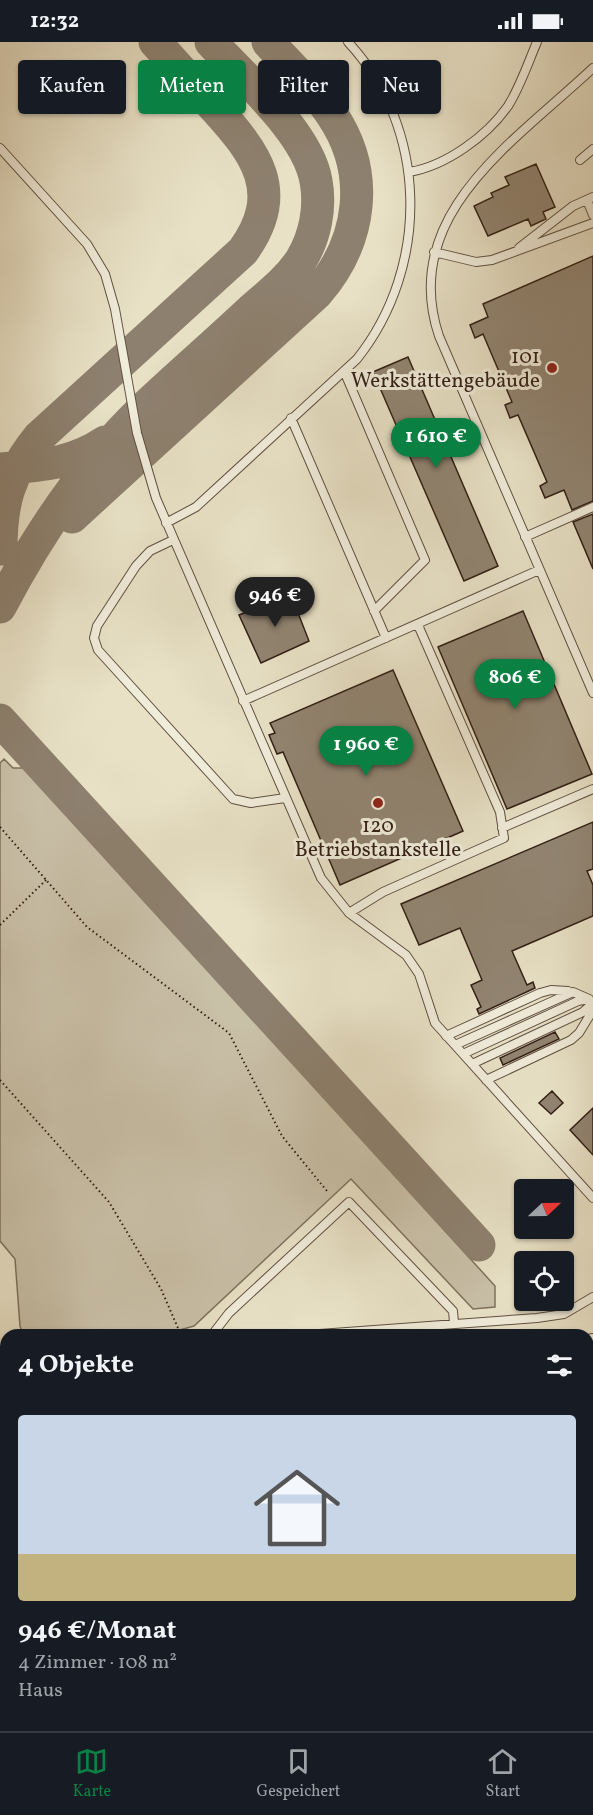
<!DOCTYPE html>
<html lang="de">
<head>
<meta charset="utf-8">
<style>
	:root { --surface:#171b24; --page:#20242c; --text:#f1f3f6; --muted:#9ea1a6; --line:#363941; --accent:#0b8043 }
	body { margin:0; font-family:Vollkorn,serif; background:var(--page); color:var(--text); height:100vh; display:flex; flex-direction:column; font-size:22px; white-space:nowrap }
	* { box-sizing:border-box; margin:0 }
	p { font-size:20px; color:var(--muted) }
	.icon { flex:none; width:33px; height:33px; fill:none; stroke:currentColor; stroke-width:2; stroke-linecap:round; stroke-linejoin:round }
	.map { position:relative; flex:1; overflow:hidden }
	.drawer { position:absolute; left:0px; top:1287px; width:594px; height:402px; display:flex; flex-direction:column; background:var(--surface); border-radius:18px 18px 0 0; box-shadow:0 2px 4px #0004 }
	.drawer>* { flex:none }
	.hud { position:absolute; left:18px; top:18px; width:558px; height:54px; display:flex; gap:12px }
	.needle { width:39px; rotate:68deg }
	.fabs { position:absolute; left:514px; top:1137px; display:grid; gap:12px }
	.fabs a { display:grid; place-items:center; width:60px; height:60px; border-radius:6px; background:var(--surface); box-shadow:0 2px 4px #0004; font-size:30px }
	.price { position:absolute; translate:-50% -51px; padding:0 14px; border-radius:21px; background:var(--accent); color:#fff; font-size:20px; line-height:39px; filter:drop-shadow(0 2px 3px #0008) }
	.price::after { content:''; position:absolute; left:50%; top:36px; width:18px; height:14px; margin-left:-9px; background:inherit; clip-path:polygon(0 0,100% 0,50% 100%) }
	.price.on { background:#222; color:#fff }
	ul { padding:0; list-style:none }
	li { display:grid; align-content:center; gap:12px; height:318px; padding:0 18px }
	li+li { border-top:2px solid var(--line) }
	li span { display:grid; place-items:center; height:186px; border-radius:6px; color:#555 }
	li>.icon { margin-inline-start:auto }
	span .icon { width:108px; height:108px; fill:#fffc; stroke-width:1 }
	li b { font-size:26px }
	h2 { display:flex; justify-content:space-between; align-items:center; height:72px; padding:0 18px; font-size:26px }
	.tag { padding:0 21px; border-radius:6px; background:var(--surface); box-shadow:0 2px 4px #0004; font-size:21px; line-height:54px }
	.tag.on { background:var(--accent); color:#fff }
	.status { display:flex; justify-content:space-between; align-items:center; height:42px; padding:0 30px; background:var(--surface); direction:ltr }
	.status svg { height:16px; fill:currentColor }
	.tab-bar { display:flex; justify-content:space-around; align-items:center; height:84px; border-top:2px solid var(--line); background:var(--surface); font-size:16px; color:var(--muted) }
	.tab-bar a { display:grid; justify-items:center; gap:3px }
	.tab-bar .on { color:var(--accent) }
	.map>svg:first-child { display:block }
	.green { fill:#c9c0a8; stroke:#7e705e; stroke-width:1.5 }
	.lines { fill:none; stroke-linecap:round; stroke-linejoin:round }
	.taxiway { stroke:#8d806e; stroke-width:33 }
	.building { fill:#918471; stroke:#321f15; stroke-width:1.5 }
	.service-casing { stroke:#605041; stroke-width:10 }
	.minor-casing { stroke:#605041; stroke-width:17 }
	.motorway-casing { stroke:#321f15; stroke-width:29 }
	.path { stroke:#321f15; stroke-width:2; stroke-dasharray:1.5 3; stroke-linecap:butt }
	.service { stroke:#f0ecda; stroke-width:8 }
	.minor { stroke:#f0ecda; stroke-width:15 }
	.motorway { stroke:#e8e1c6; stroke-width:27 }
	.rail { stroke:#321f15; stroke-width:4; stroke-dasharray:10 10; stroke-linecap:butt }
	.poi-dot { fill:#8f2418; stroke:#f0ecda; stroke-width:2 }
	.labels { text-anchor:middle; stroke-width:6; stroke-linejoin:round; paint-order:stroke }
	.poi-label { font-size:21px; fill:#321f15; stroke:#f0ecda; text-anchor:end }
</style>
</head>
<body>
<div class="status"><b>12:32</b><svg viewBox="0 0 49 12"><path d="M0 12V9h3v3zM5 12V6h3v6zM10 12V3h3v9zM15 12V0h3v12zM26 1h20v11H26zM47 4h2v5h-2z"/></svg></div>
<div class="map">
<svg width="593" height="1689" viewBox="0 0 593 1689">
	<rect width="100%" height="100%" fill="#e8e1c6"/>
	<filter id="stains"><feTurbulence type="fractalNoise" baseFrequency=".00333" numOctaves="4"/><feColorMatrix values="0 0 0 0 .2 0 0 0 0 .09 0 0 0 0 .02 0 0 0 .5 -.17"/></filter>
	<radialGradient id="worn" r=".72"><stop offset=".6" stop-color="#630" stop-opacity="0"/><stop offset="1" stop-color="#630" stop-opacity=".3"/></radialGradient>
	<path class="green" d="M4,717L13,726H25L495,1244V1265L473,1267L351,1137L194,1284L172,1290V1293H23L20,1284L15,1217L0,1199V721Z
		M6,1406V1433L0,1434V1407Z
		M588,1516L593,1517V1689H0V1529L6,1528V1683H588Z"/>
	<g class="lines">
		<path class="taxiway" d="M0,427C39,423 71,423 105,400
			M72,475L317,251C362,199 371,131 332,73C314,46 289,23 268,0
			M1,507C1,460 9,432 39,395L243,209C286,150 256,111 214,65C194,43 175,22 155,0
			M0,565C38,492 86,421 146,364C180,332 216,301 250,269C268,253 288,238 301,218C315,195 321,166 316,139C308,91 245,37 211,0
			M0,678L479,1203"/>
	</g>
	<path class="building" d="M536,122L555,165L543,170L546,177L531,184L528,177L488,194L474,164L493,155L491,151L509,143L505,135Z
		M593,214V459L572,468L564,448L545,456L540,444L547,440L518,373L510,376L505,363L512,360L483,292L475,296L470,283L488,275L483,262Z
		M408,315L498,524L464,539L373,330Z
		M593,472V527L573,480Z
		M291,553L309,599L261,621L239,573Z
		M523,569L592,732L507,767L438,605Z
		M393,628L463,789L340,843L283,710L277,712L269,693L275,691L270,681Z
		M593,780V827L587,829L593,843V874L512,909L527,943L533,940L535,946L479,972L477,967L481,965L471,943L482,938L460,886L419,903L401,862Z
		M555,990L559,997L503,1023L500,1016Z
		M552,1049L563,1061L551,1072L539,1061Z
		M593,1066V1113L570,1088Z"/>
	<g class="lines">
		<defs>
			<path id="service" d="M593,26C517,98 398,172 439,294L593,651
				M0,106L87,202L105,232L115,267L137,391L156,456L321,836L349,871L406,913L419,932L435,981L593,1156
				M580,118L593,107
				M409,130C446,124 487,94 508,64C520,45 528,21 537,0
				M587,158L593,173
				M519,206L573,164L593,155
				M434,210L476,220L492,218L593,181
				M344,329L425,518L374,569
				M291,376L386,596
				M166,481L196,465L357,317C431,224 428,86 348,0
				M525,495L593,465
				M173,498L150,509L136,524L97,584L94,596L98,608L233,757L251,761L285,756
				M243,659L539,528
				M502,786L593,747
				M349,871L383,850L504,796L500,770L418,583
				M446,994L540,951L551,948L568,949
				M455,1003L573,950L589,957
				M463,1012L578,959L589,957
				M472,1022L583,970L593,961
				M486,1038L571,998L579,991L593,968
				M212,1293L229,1271L349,1160L453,1269L454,1281
				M306,1293L537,1276L564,1272L593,1255
				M588,1297L593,1296
				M0,1316H6
				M0,1342H6"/>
			<path id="minor" d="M588,1337L593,1336
				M0,1387L6,1386"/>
			<path id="motorway" d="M588,1381L593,1380
				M588,1422H593
				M588,1457L593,1456
				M0,1464L6,1463
				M0,1500H6
				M588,1500L593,1501"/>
		</defs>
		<use href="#service" class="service-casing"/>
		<use href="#minor" class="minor-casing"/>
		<use href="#motorway" class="motorway-casing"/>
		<path class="path" d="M0,785L87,885L229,991L282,1094L327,1149
			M0,883L46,838
			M0,1038L109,1160L161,1247L181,1293
			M588,1352L593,1351
			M0,1402L6,1401
			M0,1593L6,1592
			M588,1668L593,1666
			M502,1683L508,1689
			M521,1689L540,1683"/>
		<use href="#service" class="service"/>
		<use href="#minor" class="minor"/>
		<use href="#motorway" class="motorway"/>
		<path class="rail" d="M588,1312L593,1311
			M588,1321L593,1320
			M0,1358L6,1357
			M0,1367H6"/>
	</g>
	<g class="poi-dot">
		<circle cx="552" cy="326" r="6"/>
		<circle cx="378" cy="761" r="6"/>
	</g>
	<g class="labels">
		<g class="poi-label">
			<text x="540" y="321">101<tspan x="540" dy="24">Werkstättengebäude</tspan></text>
			<text x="378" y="790" text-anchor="middle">120<tspan x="378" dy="24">Betriebstankstelle</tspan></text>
		</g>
	</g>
	<rect width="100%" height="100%" filter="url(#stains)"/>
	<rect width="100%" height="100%" fill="url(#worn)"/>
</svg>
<div class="fabs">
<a><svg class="needle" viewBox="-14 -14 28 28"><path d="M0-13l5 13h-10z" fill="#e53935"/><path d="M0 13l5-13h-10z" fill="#9ea1a6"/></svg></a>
<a><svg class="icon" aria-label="locate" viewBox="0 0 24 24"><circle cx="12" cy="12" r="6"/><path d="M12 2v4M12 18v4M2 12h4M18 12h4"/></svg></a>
</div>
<b class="price" style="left:436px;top:427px">1 610 €</b>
<b class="price on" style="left:275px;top:586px">946 €</b>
<b class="price" style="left:515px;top:668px">806 €</b>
<b class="price" style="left:366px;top:735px">1 960 €</b>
<div class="hud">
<a class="tag">Kaufen</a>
<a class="tag on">Mieten</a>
<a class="tag">Filter</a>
<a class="tag">Neu</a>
</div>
<section class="drawer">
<h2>4 Objekte<svg class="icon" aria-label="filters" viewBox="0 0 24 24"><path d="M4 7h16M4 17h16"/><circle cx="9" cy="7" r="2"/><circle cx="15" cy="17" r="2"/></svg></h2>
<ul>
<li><span style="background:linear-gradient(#c9d6e8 75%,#c2b280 0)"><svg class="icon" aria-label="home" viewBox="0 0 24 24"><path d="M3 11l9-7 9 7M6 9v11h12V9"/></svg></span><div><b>946 €/Monat</b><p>4 Zimmer · 108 m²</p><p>Haus</p></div></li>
</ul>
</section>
</div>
<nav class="tab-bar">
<a class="on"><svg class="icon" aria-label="map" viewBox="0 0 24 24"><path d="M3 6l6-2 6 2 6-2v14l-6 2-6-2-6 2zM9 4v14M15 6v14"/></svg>Karte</a>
<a><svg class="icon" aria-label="saved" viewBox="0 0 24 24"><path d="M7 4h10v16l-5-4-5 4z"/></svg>Gespeichert</a>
<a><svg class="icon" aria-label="home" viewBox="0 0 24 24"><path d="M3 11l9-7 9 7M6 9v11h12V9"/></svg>Start</a>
</nav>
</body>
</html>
